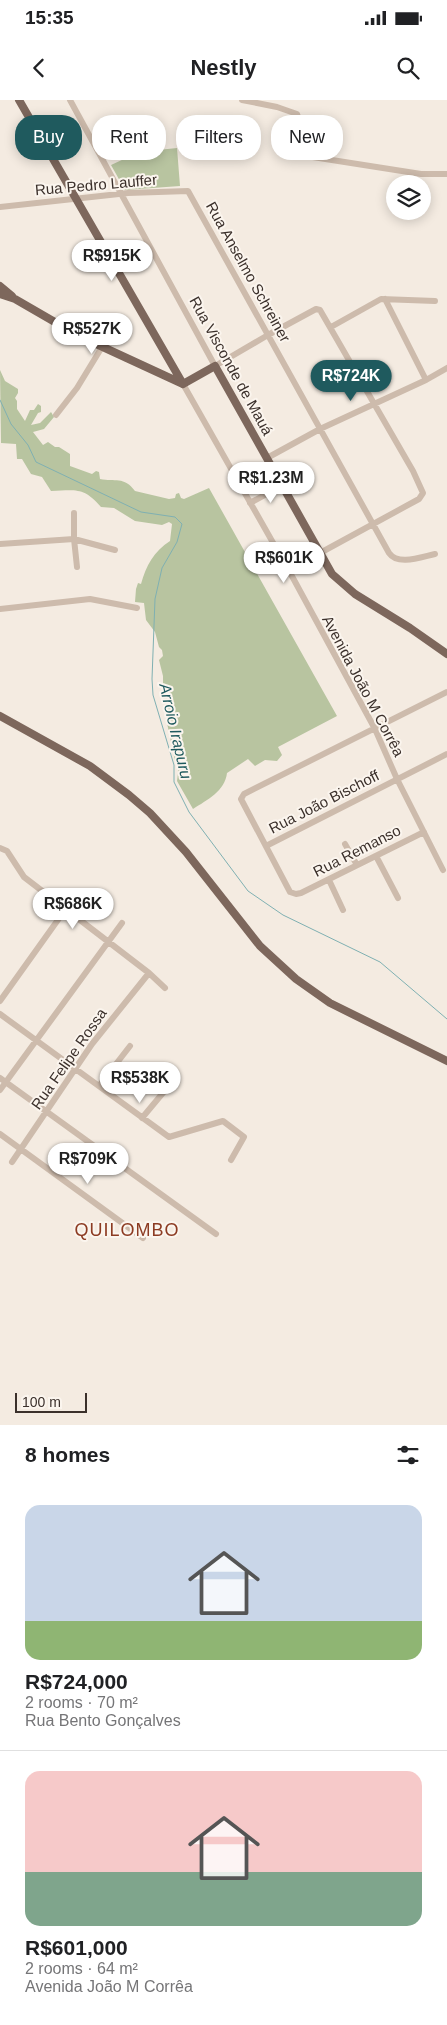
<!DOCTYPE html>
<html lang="en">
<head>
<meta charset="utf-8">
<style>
	:root { --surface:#fff; --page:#f2f2f2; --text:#202124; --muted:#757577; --line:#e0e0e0; --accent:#1f5a5e }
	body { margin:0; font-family:Helvetica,sans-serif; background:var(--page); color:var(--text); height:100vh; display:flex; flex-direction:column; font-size:19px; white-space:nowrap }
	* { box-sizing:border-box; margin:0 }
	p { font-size:16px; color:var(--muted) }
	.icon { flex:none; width:28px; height:28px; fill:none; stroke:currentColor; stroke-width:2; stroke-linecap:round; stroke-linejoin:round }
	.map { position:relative; height:1325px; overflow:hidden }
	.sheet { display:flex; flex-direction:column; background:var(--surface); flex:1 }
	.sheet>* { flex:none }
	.top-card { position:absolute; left:15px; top:15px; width:418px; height:45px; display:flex; gap:10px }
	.fabs { position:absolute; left:386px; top:75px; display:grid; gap:10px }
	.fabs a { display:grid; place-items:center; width:45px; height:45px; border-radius:50%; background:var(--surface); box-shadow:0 2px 12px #0003; font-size:25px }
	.scale { position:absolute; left:15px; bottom:12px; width:72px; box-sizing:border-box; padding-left:5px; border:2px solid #3b302b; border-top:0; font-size:14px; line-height:18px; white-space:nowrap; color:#3b302b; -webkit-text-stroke:4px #fbf5ee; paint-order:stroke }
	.price { position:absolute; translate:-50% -42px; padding:0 11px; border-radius:18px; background:#fff; color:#222; font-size:16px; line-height:32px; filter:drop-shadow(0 1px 2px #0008) }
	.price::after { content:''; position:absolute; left:50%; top:30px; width:15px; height:11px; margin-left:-8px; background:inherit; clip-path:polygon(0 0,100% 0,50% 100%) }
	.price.current { background:var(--accent); color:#fff }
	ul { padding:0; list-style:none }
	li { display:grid; align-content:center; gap:10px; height:265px; padding:0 25px }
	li+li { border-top:1px solid var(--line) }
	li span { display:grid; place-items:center; height:155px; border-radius:15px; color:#555 }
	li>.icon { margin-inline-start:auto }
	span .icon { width:90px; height:90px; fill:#fffc; stroke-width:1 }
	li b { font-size:21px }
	h2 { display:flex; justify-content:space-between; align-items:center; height:60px; padding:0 25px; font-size:21px }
	.tag { padding:0 18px; border-radius:20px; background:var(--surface); box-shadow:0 2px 12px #0003; font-size:18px; line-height:45px }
	.tag.current { background:var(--accent); color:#fff }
	.status { display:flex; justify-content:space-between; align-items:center; height:35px; padding:0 25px; background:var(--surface); direction:ltr }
	.status svg { height:14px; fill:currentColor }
	header { display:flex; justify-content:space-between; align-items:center; height:65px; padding:0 25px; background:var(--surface); font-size:22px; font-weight:800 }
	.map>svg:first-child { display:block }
	.green { fill:#b8c4a0 }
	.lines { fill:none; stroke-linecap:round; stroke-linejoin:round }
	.stream { stroke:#7fb0b2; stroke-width:1 }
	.minor { stroke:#cdbbac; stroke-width:6 }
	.major { stroke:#7d675c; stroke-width:8 }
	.labels { text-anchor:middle; stroke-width:4; stroke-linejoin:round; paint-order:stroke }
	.street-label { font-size:15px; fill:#3b302b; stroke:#fbf5ee }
	.water-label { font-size:16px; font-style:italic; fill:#1f5a5e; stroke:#fbf5ee }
	.quarter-label { font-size:18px; letter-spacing:1px; fill:#8c3b22; stroke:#fbf5ee }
</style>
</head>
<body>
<div class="status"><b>15:35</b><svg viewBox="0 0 49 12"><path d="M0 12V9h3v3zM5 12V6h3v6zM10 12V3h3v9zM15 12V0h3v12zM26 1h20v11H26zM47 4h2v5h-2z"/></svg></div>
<header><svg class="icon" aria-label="back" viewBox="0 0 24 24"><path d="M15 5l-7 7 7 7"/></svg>Nestly<svg class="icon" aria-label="search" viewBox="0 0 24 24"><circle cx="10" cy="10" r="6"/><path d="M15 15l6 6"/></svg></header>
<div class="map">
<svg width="447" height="1325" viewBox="0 0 447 1325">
	<rect width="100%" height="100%" fill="#f4ebe1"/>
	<path class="green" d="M177,48L180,86L125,90L111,65L139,52Z
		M0,270L5,281L18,289V293L15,298L17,301V309L25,321L30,310H34L38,304L41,306V312L38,313L31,325L40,323L51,312L54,317L44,329L33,332L43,345L48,342L55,347H59L70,354V366L92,374L96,371L99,372L100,379C115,382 124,376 135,391L169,399L175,398L176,394L179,393L181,398L184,399L209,388L337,616L278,647L282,655L277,661L265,660L255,666L248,659L227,673C225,691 207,700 193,709L177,681L179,665L175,661L167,623L166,609L163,597V576L159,560L163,556L162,550L159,547L155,532L146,520L144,503L135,502L136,489L138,483L141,484C146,466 154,451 170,441L172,424L169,422L162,425L135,421L114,408L101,407C84,387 76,390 51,391L42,377L31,374L22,359H17L16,344L1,343Z"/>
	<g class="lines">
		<path class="stream" d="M0,300L11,324L28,345L36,362L141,412L175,417L182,424L177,442L162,468L155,499L152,579L153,595L174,665V682L189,712L248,791L283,815L380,862L447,919"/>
		<path class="minor" d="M70,0L215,266L268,235L316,209L320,210L413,371L423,393L419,399L320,453
			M242,0L277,7L297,14L301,25L291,42L295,53L300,55L421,74H447
			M0,107L128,93L188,91L389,453C398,466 421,457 435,454
			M385,199L426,280
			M331,227L381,199L435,201
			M183,284L293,478L375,629L397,679L443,770
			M56,315L77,288L102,247
			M267,358L320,329L426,280L447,268
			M250,403L281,386
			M74,413V439L77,467
			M0,444L74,439L115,450
			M0,509L90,499L137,508
			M424,732L301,793L296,794L290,792L241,699L244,694L447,592
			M345,744L357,765
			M266,746L447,654
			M0,748L7,751L24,777L149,873L165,888
			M376,756L398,798
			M329,780L343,810
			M0,901L65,810
			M0,914L169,1037L223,1021L244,1037L231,1060
			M0,978L216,1134
			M99,986L130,946
			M0,990L122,823
			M142,1018L172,982
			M0,1034L143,1138
			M12,1062L92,944L149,873"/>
		<path class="major" d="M19,0L183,284
			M0,186L12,196
			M0,194L15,199L79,236L183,284
			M183,284L215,266L332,474L355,494L410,528L447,554
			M0,616L90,666L129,695L150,713L186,752L260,846L296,879L330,903L447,961"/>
	</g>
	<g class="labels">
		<g class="street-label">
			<text transform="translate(96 85) rotate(-5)" y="5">Rua Pedro Lauffer</text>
			<text transform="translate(248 172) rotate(61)" y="5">Rua Anselmo Schreiner</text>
			<text transform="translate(231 266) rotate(61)" y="5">Rua Visconde de Mauá</text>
			<text transform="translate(363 586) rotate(62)" y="5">Avenida João M Corrêa</text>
			<text transform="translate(324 702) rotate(-27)" y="5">Rua João Bischoff</text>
			<text transform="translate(357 751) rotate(-27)" y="5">Rua Remanso</text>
			<text transform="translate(69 959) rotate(-55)" y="5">Rua Felipe Rossa</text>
		</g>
		<g class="water-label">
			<text transform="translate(176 631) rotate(77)" y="6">Arroio Irapuru</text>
		</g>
		<g class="quarter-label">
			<text x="127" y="1136">QUILOMBO</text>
		</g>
	</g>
</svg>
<div class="fabs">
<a><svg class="icon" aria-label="layers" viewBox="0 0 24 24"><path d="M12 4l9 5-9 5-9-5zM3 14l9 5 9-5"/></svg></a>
</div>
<div class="scale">100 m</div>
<b class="price" style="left:112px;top:182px">R$915K</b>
<b class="price" style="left:92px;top:255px">R$527K</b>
<b class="price current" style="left:351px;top:302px">R$724K</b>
<b class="price" style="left:271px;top:404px">R$1.23M</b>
<b class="price" style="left:284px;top:484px">R$601K</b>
<b class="price" style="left:73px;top:830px">R$686K</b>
<b class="price" style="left:140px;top:1004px">R$538K</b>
<b class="price" style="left:88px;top:1085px">R$709K</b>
<div class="top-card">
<a class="tag current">Buy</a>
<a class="tag">Rent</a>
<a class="tag">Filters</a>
<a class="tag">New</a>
</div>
</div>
<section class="sheet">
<h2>8 homes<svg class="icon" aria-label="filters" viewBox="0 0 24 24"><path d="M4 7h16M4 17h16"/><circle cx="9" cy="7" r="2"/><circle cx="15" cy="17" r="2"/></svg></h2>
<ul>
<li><span style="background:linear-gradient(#c9d6e8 75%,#8fb573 0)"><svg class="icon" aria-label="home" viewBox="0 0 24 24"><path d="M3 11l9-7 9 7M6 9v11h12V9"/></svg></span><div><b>R$724,000</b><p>2 rooms · 70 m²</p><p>Rua Bento Gonçalves</p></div></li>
<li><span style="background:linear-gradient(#f6c9c9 65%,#7fa58c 0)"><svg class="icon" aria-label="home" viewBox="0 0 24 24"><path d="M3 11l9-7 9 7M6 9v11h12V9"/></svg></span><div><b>R$601,000</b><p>2 rooms · 64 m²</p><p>Avenida João M Corrêa</p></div></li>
</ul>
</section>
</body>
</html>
